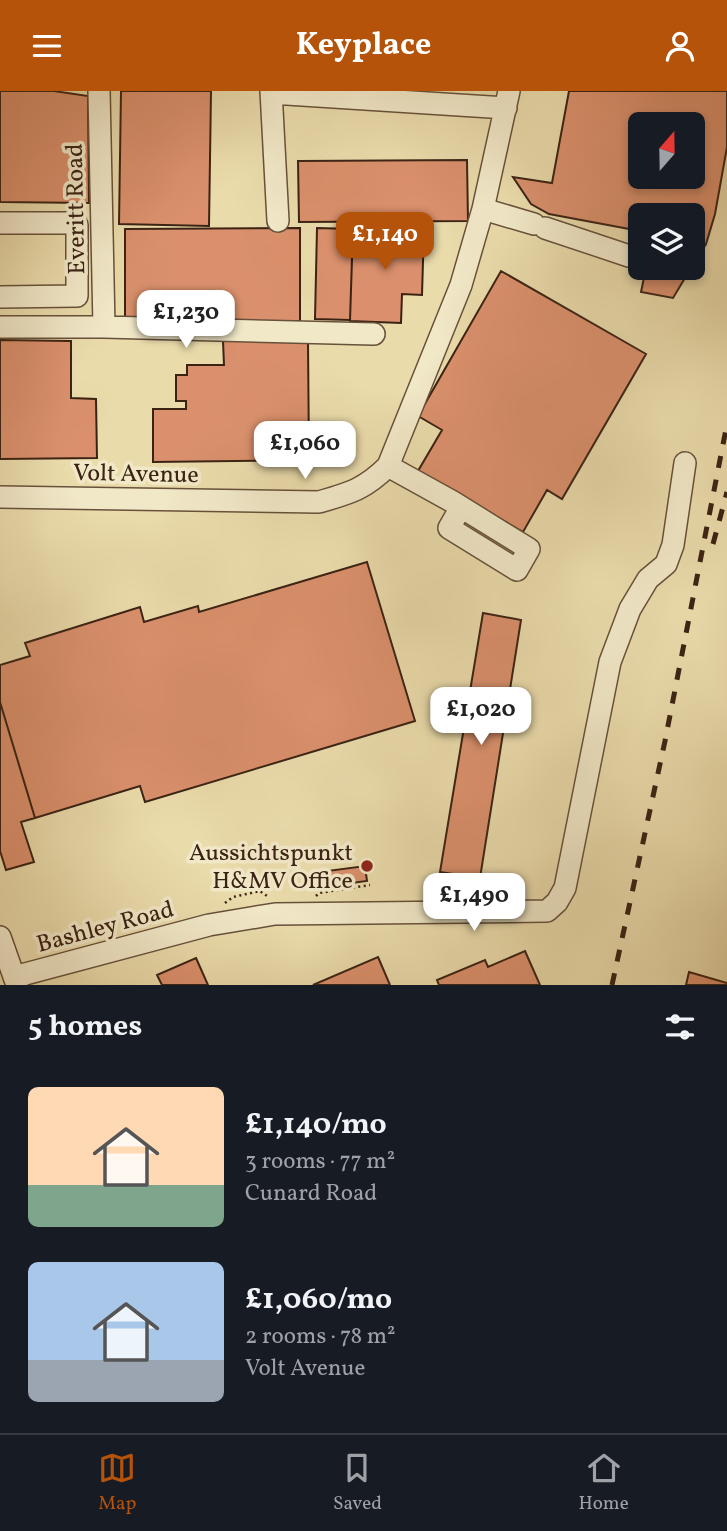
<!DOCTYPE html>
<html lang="en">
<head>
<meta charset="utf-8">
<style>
	:root { --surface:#171b24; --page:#242831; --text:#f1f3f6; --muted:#9ea1a6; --line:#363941; --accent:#b45309 }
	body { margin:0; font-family:Vollkorn,serif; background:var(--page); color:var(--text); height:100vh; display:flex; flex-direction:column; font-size:26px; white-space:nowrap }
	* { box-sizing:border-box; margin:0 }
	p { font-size:23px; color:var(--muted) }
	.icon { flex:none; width:38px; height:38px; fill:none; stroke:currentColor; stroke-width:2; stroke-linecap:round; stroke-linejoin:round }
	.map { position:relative; height:894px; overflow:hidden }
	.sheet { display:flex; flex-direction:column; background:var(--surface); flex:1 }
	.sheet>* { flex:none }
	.needle { width:46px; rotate:20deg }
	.controls { position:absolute; left:628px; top:21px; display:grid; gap:14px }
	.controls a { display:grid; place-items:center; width:77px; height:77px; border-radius:10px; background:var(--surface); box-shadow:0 4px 10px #0003; font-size:35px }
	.price { position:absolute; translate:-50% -60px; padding:0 16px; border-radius:14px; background:#fff; color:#222; font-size:23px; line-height:46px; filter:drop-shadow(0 2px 4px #0008) }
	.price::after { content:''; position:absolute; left:50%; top:42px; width:21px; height:16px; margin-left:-10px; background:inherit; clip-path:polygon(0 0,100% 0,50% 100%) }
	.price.current { background:var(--accent); color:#fff }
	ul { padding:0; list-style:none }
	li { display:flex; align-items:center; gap:21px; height:175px; padding:0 28px }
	li span { display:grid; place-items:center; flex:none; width:196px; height:140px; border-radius:10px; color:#555 }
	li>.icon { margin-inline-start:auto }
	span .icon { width:84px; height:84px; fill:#fffc; stroke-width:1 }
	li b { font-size:30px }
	h2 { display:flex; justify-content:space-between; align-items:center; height:84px; padding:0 28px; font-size:30px }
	header { display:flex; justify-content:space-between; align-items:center; height:91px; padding:0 28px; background:var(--accent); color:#fff; font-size:32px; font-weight:700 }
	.dock { display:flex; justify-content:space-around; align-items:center; height:98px; border-top:2px solid var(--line); background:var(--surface); font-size:19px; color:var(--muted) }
	.dock a { display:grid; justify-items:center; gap:4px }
	.dock .current { color:var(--accent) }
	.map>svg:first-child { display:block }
	.building { fill:#da906c; stroke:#3b2314; stroke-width:2; fill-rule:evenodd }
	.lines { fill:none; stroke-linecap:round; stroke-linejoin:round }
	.minor-casing { stroke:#67513a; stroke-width:24 }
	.path { stroke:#3b2314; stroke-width:2.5; stroke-dasharray:2 3.5; stroke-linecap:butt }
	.minor { stroke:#f1e8c8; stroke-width:21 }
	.rail { stroke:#3b2314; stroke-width:5; stroke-dasharray:12 12; stroke-linecap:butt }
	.poi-dot { fill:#8f2418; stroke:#f1e8c8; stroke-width:2.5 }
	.labels { text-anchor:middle; stroke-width:7; stroke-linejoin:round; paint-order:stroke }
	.street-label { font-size:24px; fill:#3b2314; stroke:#f1e8c8 }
	.poi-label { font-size:24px; fill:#3b2314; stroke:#f1e8c8; text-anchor:end }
</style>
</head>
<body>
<header><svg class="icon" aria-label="menu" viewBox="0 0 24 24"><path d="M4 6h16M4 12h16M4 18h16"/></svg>Keyplace<svg class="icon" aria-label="person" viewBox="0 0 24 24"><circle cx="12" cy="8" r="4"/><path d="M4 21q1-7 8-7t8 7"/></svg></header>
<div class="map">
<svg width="727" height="894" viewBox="0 0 727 894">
	<rect width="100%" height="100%" fill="#eadbab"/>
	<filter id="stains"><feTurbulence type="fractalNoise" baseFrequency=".00286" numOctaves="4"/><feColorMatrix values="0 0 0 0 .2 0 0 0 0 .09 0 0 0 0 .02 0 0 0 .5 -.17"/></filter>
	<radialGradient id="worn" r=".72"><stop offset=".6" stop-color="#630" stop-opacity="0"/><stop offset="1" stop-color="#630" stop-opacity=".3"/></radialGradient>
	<path class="building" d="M0,0H54L88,5L89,112L0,111Z
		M121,0H211L209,135L119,133Z
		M569,0H727V56L715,123L706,153L693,174V124H640V140L549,123L531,113L513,86L552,92ZM640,33H693V86H640Z
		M467,69L468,130L299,131L298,70Z
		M353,135L424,137L422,204L402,203L401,232L350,230Z
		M300,137V230H125V138Z
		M317,137L353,138L350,229L315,228Z
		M646,177H691L673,207L641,201Z
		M501,180L646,263L562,408L547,399L523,441L418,380L442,339L418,325Z
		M0,249L71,250V307L96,308L97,367L0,368Z
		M308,249L309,369L153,371V318H186V310H176V284H187V274H224L223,250Z
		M367,471L415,630L145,711L140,695L35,727L0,611V574L30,565L25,552L140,516L144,531L198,515L199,521Z
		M483,522L521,529L480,787L440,781Z
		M0,611L35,727L21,731L34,771L6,779L0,760Z
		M365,775L367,790L313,797L312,782Z
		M525,860L540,894H439L437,889L485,869L488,876Z
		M378,866L390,894H313Z
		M196,867L208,894H162L157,884Z
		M689,881L727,892V894H686Z"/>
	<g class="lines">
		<defs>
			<path id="minor" d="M99,0L104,236
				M271,0L278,130
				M271,2L506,17
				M483,118L534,133
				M0,132H70L77,134V205L0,206
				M545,137L629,165
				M0,236H104L374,243
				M388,375L453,411L529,458L517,479L449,437L461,416
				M0,406L319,411C350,402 365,398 388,375L461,194L483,118L509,0
				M0,846L17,894
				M14,886L209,834L275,823L547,820L557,811L565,797L610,571L630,518L648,488L666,473L673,454L685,372"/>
		</defs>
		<use href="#minor" class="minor-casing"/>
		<path class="path" d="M316,805L319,802L370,794
			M225,812L233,806L260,800L267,805"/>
		<use href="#minor" class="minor"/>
		<path class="rail" d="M713,453L727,401
			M612,894L665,650L727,333"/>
	</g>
	<circle class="poi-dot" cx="367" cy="775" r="7"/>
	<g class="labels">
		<g class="street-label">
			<text transform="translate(75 118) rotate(-91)" y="8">Everitt Road</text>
			<text transform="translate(136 382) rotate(1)" y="8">Volt Avenue</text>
			<text transform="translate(105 835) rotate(-15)" y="8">Bashley Road</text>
		</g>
		<g class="poi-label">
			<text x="353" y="769">Aussichtspunkt<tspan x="353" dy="28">H&amp;MV Office</tspan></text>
		</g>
	</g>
	<rect width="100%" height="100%" filter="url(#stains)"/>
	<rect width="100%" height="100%" fill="url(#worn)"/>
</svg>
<div class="controls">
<a><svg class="needle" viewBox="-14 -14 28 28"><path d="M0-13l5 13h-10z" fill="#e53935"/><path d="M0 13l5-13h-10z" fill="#9ea1a6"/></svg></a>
<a><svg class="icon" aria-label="layers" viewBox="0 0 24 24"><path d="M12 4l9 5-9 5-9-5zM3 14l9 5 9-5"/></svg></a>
</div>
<b class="price current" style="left:385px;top:181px">£1,140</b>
<b class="price" style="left:186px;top:259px">£1,230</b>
<b class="price" style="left:305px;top:390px">£1,060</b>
<b class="price" style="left:481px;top:656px">£1,020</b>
<b class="price" style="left:474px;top:842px">£1,490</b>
</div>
<section class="sheet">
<h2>5 homes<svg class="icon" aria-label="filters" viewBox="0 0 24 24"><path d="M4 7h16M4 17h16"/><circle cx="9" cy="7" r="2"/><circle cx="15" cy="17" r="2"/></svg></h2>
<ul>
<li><span style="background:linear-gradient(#ffd9b3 70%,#7fa58c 0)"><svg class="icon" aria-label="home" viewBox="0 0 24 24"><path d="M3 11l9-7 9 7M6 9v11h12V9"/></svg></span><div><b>£1,140/mo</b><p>3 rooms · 77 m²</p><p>Cunard Road</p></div></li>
<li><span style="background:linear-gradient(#a9c7e8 70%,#9aa5b1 0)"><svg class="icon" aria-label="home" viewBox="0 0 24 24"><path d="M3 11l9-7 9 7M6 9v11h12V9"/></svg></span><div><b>£1,060/mo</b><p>2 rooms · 78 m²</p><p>Volt Avenue</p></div></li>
</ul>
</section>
<nav class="dock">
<a class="current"><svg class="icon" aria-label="map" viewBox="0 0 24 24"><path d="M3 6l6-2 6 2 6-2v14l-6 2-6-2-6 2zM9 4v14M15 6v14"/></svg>Map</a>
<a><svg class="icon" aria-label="saved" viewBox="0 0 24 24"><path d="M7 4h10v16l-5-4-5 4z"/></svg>Saved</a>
<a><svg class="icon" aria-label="home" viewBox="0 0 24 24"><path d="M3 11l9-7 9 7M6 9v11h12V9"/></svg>Home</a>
</nav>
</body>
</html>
